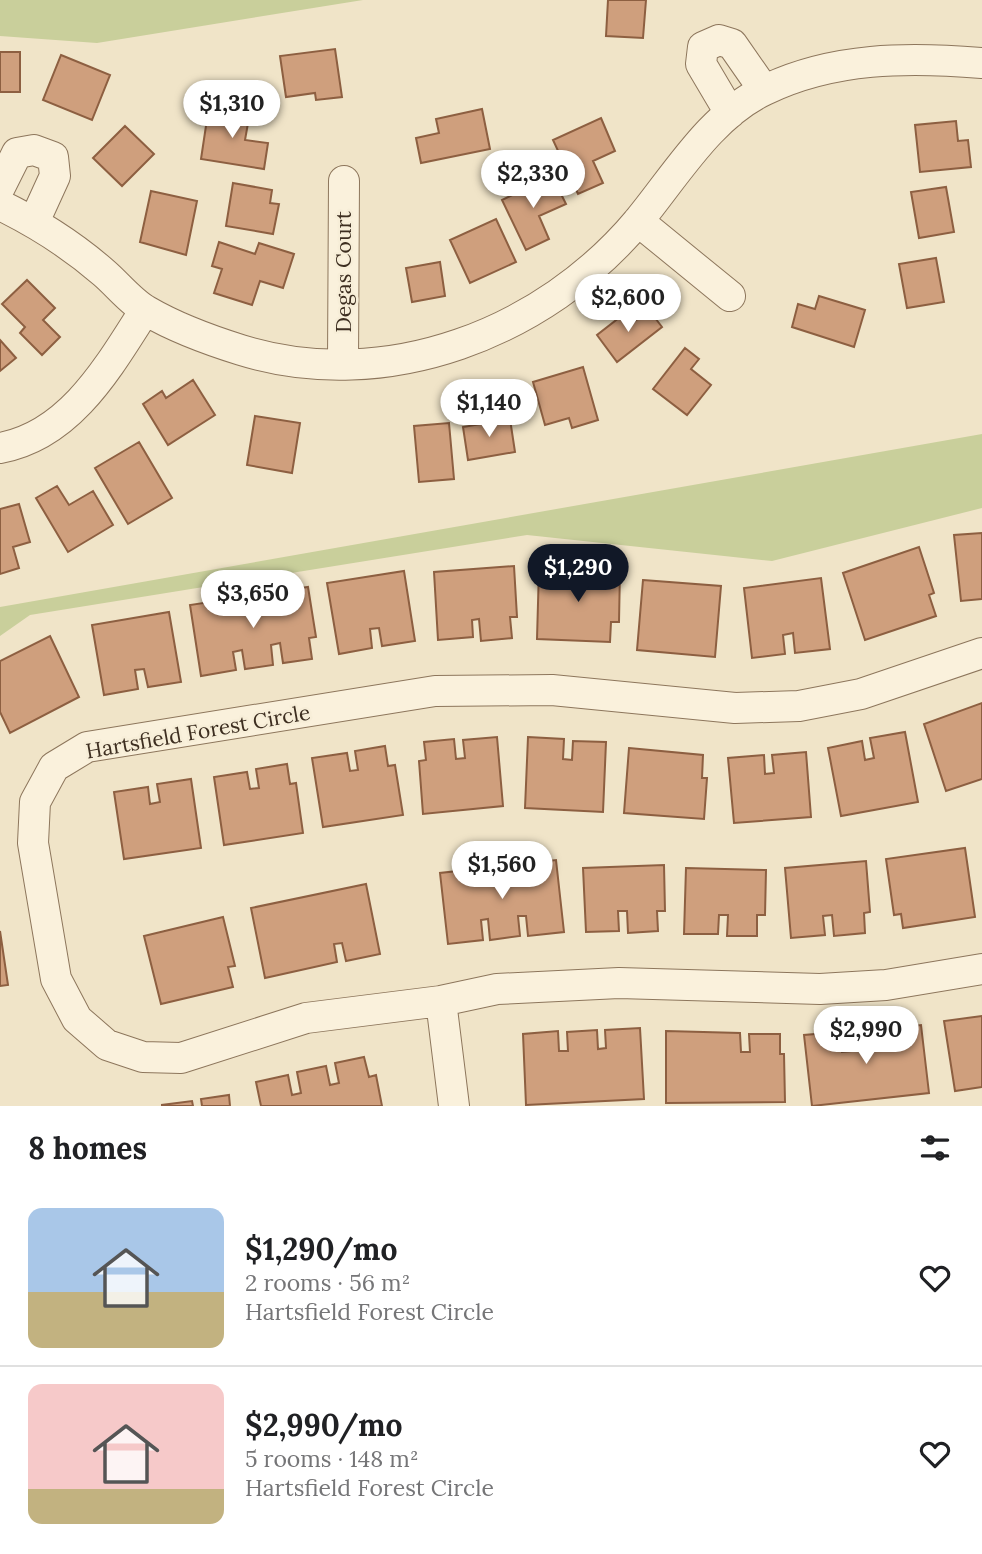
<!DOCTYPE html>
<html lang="en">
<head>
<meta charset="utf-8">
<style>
	:root { --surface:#fff; --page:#f2f2f2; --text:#202124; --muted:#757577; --line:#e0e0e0; --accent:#111827 }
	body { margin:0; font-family:Lora,serif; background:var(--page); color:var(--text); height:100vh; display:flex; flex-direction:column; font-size:26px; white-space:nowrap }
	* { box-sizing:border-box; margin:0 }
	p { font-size:23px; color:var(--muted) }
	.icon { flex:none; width:38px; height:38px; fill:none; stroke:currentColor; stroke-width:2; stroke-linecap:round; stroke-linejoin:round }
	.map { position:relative; height:1106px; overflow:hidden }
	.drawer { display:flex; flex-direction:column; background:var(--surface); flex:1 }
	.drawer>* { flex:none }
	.price { position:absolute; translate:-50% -60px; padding:0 16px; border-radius:24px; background:#fff; color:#222; font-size:23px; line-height:46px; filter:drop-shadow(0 2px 4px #0008) }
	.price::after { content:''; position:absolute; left:50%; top:42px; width:21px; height:16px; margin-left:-10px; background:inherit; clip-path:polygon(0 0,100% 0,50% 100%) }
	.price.active { background:var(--accent); color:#fff }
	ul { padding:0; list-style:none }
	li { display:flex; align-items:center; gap:21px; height:175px; padding:0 28px }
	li+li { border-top:2px solid var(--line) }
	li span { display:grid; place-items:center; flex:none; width:196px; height:140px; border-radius:14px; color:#555 }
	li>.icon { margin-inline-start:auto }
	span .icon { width:84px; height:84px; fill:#fffc; stroke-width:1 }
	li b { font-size:30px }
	h2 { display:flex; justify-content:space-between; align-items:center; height:84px; padding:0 28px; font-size:30px }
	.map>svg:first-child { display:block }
	.green { fill:#c9cf9b }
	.building { fill:#cf9f7d; stroke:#8d5f41; stroke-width:2 }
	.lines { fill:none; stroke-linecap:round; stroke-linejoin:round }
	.minor-casing { stroke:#8d765c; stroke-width:32 }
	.minor { stroke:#faf1dc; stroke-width:30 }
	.labels { text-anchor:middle; stroke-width:5; stroke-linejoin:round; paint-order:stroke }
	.street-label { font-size:21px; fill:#3d2e20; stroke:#f7eed8 }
</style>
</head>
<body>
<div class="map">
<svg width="982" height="1106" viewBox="0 0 982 1106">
	<rect width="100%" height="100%" fill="#f0e4c8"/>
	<path class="green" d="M0,0H363L97,43L0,36Z
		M982,434V508L772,561L527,535L30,615L0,636V607Z"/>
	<path class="building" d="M608,0H646L643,38L606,36Z
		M335,49L342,97L316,100L315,93L286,97L280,56Z
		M0,52H20V92H0Z
		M61,55L110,75L92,120L43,100Z
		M209,106L250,112L245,140L268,143L264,169L201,159Z
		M482,109L490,149L421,163L416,138L439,133L436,119Z
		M601,118L615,151L593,161L603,183L578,194L553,140Z
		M956,121L958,141L968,140L971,167L920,172L915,125Z
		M125,126L154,154L122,186L93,158Z
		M552,176L566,204L539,216L549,239L526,250L502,200Z
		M233,183L272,190L270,203L279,204L273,234L226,226Z
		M946,187L954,232L919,238L911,192Z
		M151,191L197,201L186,255L140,242Z
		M496,219L516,262L470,283L450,240Z
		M219,242L255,254L259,243L294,254L283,288L260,281L252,305L214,293L222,269L212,266Z
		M936,258L944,302L907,308L899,264Z
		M440,262L445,296L412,302L406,268Z
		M27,280L55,308L43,320L60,337L42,355L20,333L25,327L2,304Z
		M819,296L865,310L854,347L792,327L798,304L815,309Z
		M649,310L662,327L617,362L597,335L624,314L631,324Z
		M0,340L16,358L0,371Z
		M685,348L699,359L691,369L711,385L687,415L653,389Z
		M583,367L598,420L572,428L569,418L545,425L533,382Z
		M193,380L215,415L168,445L143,404L162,391L166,398Z
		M255,416L300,423L292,473L247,465Z
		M510,419L515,452L468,460L463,427Z
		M449,423L454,479L419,482L414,426Z
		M139,442L172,498L128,524L95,468Z
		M57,486L69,505L93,491L113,525L68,552L36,498Z
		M19,504L30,542L13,547L19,568L0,574V509Z
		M982,533V599L961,601L954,535Z
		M919,547L934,593L929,595L936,616L865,640L843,573Z
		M514,566L517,617H510L512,638L481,641L479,619L472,620L473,637L438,640L434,572Z
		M539,568L620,570L619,622H611L610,642L537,639Z
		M404,571L415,641L382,646L379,628L370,629L372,648L339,654L327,583Z
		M821,578L830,649L795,653L793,633L783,635L785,654L752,658L744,588Z
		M643,580L721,586L715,657L637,650Z
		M308,587L316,637L309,638L312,659L283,663L280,643L271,645L273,665L245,669L242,650L233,652L236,670L201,676L190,605Z
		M169,612L181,682L148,687L144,669L135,670L138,689L104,695L92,625Z
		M50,636L79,697L10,733L0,712V661Z
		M982,703V779L946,791L924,724Z
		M905,732L918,802L841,816L828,748L862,741L865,760L874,758L870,738Z
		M497,737L503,806L423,814L419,761L426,760L424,742L454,739L456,759L465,758L463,740Z
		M528,737L564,739L563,759L572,760L573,741L606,742L603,812L525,808Z
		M385,746L388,766L395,765L403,815L323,827L312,758L347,753L350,771L358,770L355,751Z
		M629,748L703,755L702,778H707L704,819L624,813Z
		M806,752L811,817L734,823L728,758L764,755L765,774L774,773L772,755Z
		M287,764L290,784L296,783L303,833L224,845L214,777L247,772L250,789L259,788L256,769Z
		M191,779L201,848L124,859L114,792L148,787L150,804L160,802L157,784Z
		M965,848L975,917L903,928L901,914L894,915L886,859Z
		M556,860L564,932L528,936L526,916H518L520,936L490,940L488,919L481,920L483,940L448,944L440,873Z
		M866,861L870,912L864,913L865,933L834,936L832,915L823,916L825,935L791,938L785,868Z
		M664,865L665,911H657L658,931L628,933L627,911H618L619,931L586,932L583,868Z
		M686,868L766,870L765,915H757V936H727L728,915H719L718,934H684Z
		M366,884L380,954L346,961L342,943L334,944L337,962L265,978L251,908Z
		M223,917L235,966L228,967L233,987L161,1004L144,936Z
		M0,931L8,985L0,986Z
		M982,1016V1087L955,1091L944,1021Z
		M921,1025L929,1093L812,1106L804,1035L839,1032L842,1052L851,1051L849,1033L880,1029L881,1047L889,1046L887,1029Z
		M640,1028L644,1099L526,1105L523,1034L558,1031L559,1051H568L567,1032L597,1030L598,1049L606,1048L605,1030Z
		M666,1031L740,1033L741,1052H750L749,1034H780V1054H784L785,1102L666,1103Z
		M364,1057L369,1077L376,1075L382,1106H261L256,1082L288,1075L292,1095L301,1093L297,1072L326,1066L330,1085L339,1083L335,1063Z
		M229,1095L230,1106H202L201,1099Z
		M192,1101L193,1106H162V1105Z"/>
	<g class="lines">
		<defs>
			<path id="minor" d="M730,113L701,64L703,47L719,40L732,44L764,90
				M0,187L17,153L34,150L53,157L55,176L34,222
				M0,205C37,223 73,246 104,273C118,285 131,302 147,311C176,328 209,340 241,350C386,395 545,333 639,220C676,175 711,115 765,90C833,57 908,57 982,63
				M638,221L730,296
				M343,363L344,181
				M0,448C71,435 109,366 145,310
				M982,653L861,694L799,706L735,708L552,690L435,691L87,747L54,767L35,802L33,843L56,979L77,1019L107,1045L143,1057L181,1058L306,1018L441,1001L497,989L619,983L820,989L886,985L982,969
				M441,1001L454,1106"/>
		</defs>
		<use href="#minor" class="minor-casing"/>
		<use href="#minor" class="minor"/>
	</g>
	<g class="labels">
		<g class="street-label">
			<text transform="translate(344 272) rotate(-90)" y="7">Degas Court</text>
			<text transform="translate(198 732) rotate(-10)" y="7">Hartsfield Forest Circle</text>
		</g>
	</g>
</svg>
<b class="price" style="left:232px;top:140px">$1,310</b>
<b class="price" style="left:533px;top:210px">$2,330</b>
<b class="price" style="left:628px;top:334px">$2,600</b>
<b class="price" style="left:489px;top:439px">$1,140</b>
<b class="price active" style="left:578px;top:604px">$1,290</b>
<b class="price" style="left:253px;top:630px">$3,650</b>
<b class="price" style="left:502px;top:901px">$1,560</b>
<b class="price" style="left:866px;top:1066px">$2,990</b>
</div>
<section class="drawer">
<h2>8 homes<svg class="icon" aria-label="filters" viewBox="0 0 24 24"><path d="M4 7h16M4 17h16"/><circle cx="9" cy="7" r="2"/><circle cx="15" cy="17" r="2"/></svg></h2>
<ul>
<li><span style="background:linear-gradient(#a9c7e8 60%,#c2b280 0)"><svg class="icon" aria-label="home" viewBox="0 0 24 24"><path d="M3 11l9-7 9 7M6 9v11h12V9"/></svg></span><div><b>$1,290/mo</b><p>2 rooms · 56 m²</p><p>Hartsfield Forest Circle</p></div><svg class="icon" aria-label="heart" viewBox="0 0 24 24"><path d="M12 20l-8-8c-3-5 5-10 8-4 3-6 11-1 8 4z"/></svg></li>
<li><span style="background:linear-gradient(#f6c9c9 75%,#c2b280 0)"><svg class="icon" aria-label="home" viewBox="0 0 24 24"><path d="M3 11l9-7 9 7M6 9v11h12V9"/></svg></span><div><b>$2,990/mo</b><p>5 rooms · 148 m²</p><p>Hartsfield Forest Circle</p></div><svg class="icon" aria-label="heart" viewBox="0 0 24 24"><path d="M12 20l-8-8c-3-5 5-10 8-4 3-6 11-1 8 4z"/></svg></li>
</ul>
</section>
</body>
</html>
